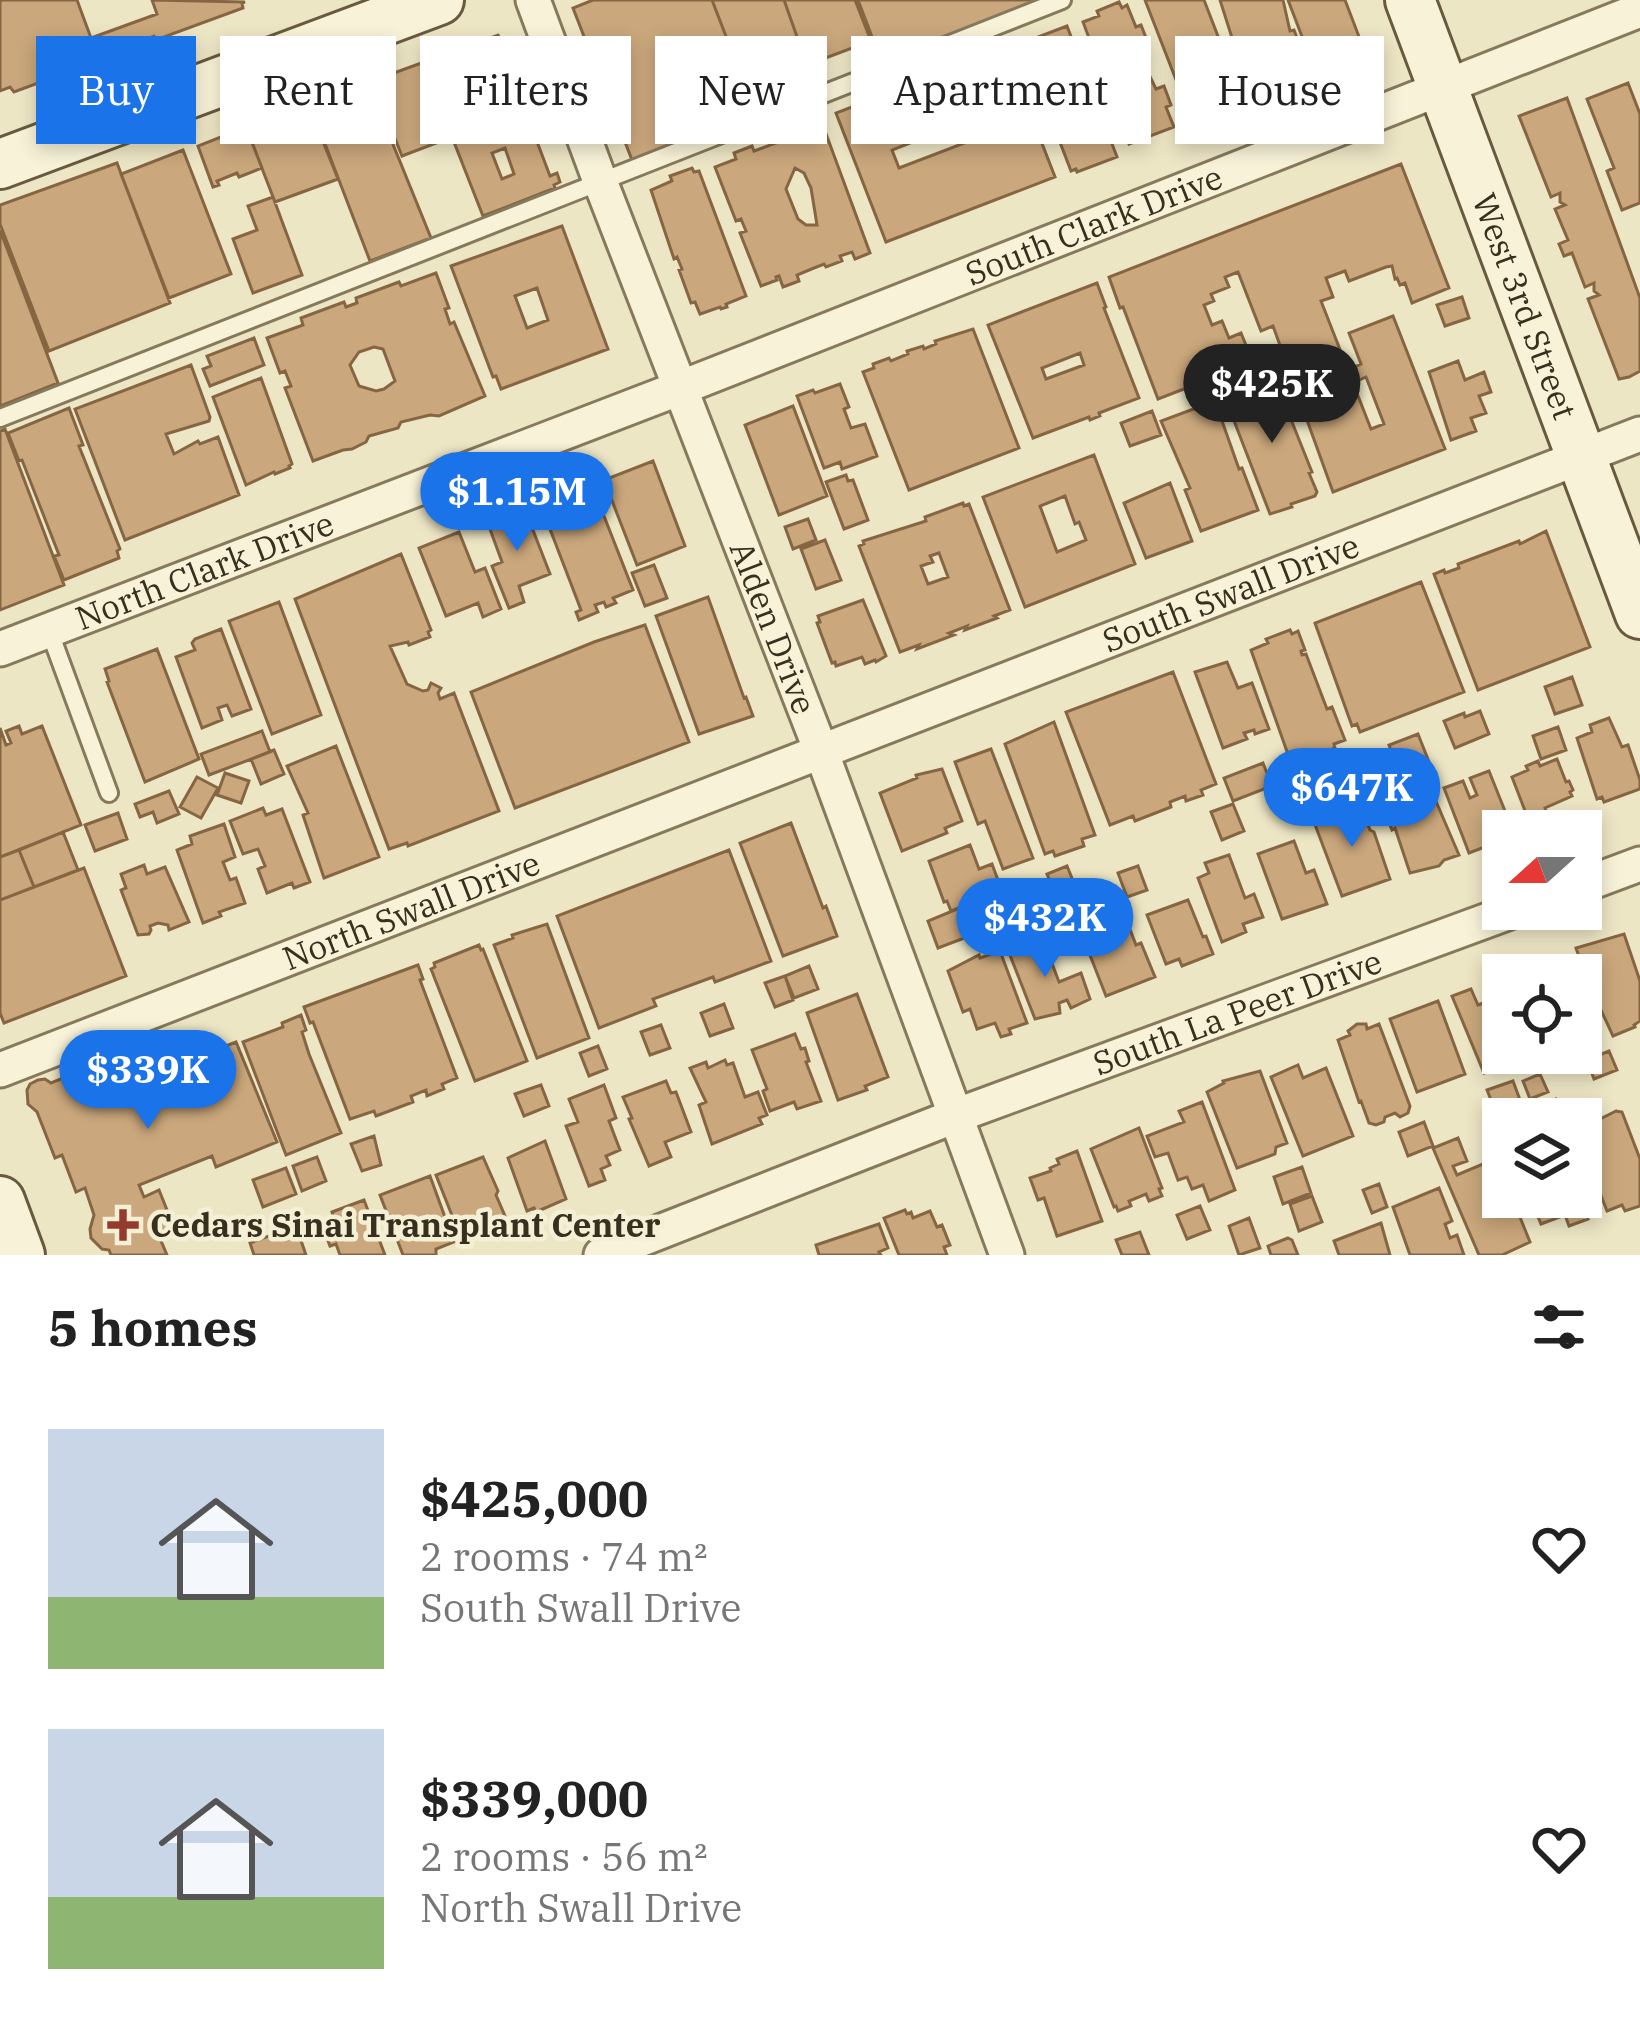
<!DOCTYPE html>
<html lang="en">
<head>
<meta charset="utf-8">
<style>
	:root { --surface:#fff; --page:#f2f2f2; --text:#222; --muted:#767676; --accent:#1a73e8 }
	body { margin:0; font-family:"IBM Plex Serif",serif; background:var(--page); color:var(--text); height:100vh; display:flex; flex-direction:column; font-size:45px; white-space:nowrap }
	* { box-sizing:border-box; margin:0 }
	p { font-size:39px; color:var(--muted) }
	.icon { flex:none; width:66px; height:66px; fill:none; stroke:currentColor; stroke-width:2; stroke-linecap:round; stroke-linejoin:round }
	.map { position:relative; height:1255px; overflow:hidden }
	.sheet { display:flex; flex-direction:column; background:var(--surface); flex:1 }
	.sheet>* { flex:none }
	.banner { position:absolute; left:36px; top:36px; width:1569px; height:108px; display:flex; gap:24px }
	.needle { width:78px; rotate:249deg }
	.controls { position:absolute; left:1482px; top:810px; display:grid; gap:24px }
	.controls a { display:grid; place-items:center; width:120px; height:120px; border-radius:0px; background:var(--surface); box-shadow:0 6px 18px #0003; font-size:60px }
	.price { position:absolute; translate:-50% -102px; padding:0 27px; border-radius:42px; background:var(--accent); color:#fff; font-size:39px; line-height:78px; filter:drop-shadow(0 3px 6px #0008) }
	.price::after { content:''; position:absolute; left:50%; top:72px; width:36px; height:27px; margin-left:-18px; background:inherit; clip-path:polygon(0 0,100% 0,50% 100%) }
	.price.selected { background:#222; color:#fff }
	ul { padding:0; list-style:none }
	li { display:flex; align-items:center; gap:36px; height:300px; padding:0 48px }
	li span { display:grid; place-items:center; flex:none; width:336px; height:240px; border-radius:0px; color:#555 }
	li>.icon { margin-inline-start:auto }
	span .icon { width:144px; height:144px; fill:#fffc; stroke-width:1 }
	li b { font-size:51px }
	h2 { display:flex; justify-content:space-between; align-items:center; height:144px; padding:0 48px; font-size:51px }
	.chip { padding:0 42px; border-radius:0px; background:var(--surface); box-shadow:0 6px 18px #0003; font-size:42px; line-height:108px }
	.chip.selected { background:var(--accent); color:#fff }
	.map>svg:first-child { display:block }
	.building { fill:#caa77c; stroke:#866642; stroke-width:3; fill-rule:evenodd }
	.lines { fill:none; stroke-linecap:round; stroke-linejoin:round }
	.lane-casing { stroke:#87795c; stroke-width:22 }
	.street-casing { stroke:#87795c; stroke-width:39 }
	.secondary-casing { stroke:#695a3f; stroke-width:54 }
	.lane { stroke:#f8f3d8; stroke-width:16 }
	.street { stroke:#f8f3d8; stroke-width:33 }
	.secondary { stroke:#f8f3d8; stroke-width:48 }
	.poi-dot { fill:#943b2e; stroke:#f4f0d5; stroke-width:4.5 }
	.labels { text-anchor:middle; stroke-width:9; stroke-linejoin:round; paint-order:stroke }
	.street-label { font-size:33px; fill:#382f1f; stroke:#f4f0d5 }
	.poi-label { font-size:33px; font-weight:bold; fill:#382f1f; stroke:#f4f0d5; text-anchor:start }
</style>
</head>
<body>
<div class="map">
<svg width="1640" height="1255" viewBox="0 0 1640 1255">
	<rect width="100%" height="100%" fill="#ede6c5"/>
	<path class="building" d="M0,0H77L91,38L157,14L152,0L245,2L242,3L243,8L156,40L154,36L102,55L103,59L14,92L10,87L0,91Z
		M593,0H712L747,91L720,101L728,123L632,160L573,8Z
		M712,0H784L807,65L747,88V91Z
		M784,0H855L871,41L807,65Z
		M858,0H1046L882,63Z
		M1145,0H1204L1243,101L1228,107L1229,110L1192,121Z
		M1220,0H1283L1290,31L1294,30L1307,64L1303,66L1307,77L1302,78L1304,82L1284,89L1283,86L1275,88L1277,93L1256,100L1243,63L1245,62L1238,42L1234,44Z
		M1288,0H1345L1366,55L1316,73Z
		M1119,2L1122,8L1127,5L1136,27L1141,25L1148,43L1139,47L1143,57L1141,58L1156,89L1164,86L1171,105L1166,107L1174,127L1129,144L1083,22L1099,16L1097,11Z
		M1067,26L1117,157L1077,172L1076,169L1071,171L1022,43Z
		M498,35L502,43L507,41L512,55L505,58L515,84L522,82L525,88L518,91L525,110L532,108L540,129L533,131L550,176L557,173L560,182L554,185L555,188L483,216L454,142L512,120L510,115L402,156L372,81ZM505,148L514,174L502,179L492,153Z
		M1005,48L1055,177L886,242L836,113ZM989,112L996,131L899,168L892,150Z
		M1628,83L1640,114V203L1622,210L1607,171L1614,168L1587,99Z
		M357,94L365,115L379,110L431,238L370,261L312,110Z
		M1567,98L1640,298V371L1629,377L1619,379L1588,299L1599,295L1594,291V283L1585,287L1572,253L1564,256L1559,244L1568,240L1555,209L1565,205L1560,202V193L1551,197L1519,116Z
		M308,104L338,179L275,202L246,127Z
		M808,123L809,128L822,123L870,253L855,259L852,252L840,256L842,261L826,267L824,264L814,268L797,275L799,281L783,287L779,276L776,277L777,280L761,286L740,233L746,231L741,219L736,221L715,167L736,159L734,153L752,146L754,151L784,140L781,133ZM795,168L804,173L811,188L817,225H806L798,219L786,189Z
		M246,127L262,168L239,177L237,173L217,181L219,185L213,187L198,146Z
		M183,150L231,274L169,298L121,174Z
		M117,163L170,303L49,351L0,224V205Z
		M1401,164L1449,288L1412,303L1405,283L1400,285L1397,278L1395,279L1392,266L1386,267L1349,281L1345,271L1326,278L1333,297L1321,301L1348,370L1361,364L1349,333L1393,316L1445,449L1333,492L1273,326L1261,331L1238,272L1225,277L1229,287L1211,294L1214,301L1204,305L1212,325L1222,321L1229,338L1241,333L1254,365L1247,367L1246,365L1158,399L1123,307L1120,308L1109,277ZM1366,377L1384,424L1371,429L1353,383Z
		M692,168L694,172L699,171L746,296L726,304L727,307L721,309L720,307L700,314L695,302L691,303L679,270L682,269L677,257L674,259L651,190L672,181L670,176Z
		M273,197L302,275L253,293L233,239L257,230L248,206Z
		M562,226L608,349L501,389L496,376L493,377L451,266ZM537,288L548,320L527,328L515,296Z
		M0,230L58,383L0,406Z
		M436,273L449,308L445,309L450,324L454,322L485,396L439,416L430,415L401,422L398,428L369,436L366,442L352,449L343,450L313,461L285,388L291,386L285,371L280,373L267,338L303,325L301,318L344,302L346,307L357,303L356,298L399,282L401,286ZM374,347L383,349L395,381L384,389L376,391L359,386L350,365L359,352Z
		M1097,283L1106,307L1104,308L1139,398L1099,413L1100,416L1090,420L1089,417L1033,438L988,325ZM1080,353L1084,365L1046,379L1042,368Z
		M1462,297L1469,318L1445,326L1437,305Z
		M973,329L1019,448L909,490L863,372L874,368L873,364L889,358L891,361L908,354L907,351L923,346L924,349L936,344L935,341Z
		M254,338L264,365L210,386L203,369L211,366L207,356Z
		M1458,361L1465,380L1484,372L1491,392L1479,396L1486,413L1471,418L1476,431L1451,440L1429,372Z
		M191,365L210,417L209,421L166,434L174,454L198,441L200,444L218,437L239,495L125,540L75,409Z
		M1274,377L1312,472L1309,473L1317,492L1315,496L1291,504L1292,507L1270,514L1226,400L1230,398L1229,393L1241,389L1243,393L1266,384L1265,380Z
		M261,378L292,464L289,466L290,468L275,474L274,472L246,485L213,397Z
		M840,384L849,407L844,409L851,428L865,424L877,456L842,469L840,462L824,468L797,396L813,390L815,393Z
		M1215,401L1239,469L1242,468L1258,510L1201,531L1185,490L1190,488L1161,421Z
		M793,406L827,496L779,515L745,425Z
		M69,408L83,445L79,446L120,549L117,551L119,558L64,580L54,556L59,555L22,460L19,461L8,433Z
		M1152,411L1161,435L1130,446L1121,423Z
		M5,429L64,585L0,610V431Z
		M1094,455L1135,564L1025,607L983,497ZM1065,496L1075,524L1079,522L1086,540L1057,552L1040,506Z
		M653,461L685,546L637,565L604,480Z
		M846,475L848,481L853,480L868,520L844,529L826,482Z
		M587,480L589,484L591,483L633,590L613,598L616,603L606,607L604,602L595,605L598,612L579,620L576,612L581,610L540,503L543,502L542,497L558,491L560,494Z
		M1170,483L1192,541L1146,558L1124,503Z
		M963,503L964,506L969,504L1010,610L994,616L997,618L965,630L967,626L949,633L954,635L917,649L919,645L900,652L859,546L864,544L863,541L926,521L925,517ZM939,553L948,577L928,584L921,566L933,562L930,556Z
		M524,507L550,574L519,586L524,602L509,608L492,566L502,562L487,521Z
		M808,519L816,540L793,549L785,527Z
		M1546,531L1590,647L1478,690L1434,574L1444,570L1445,573L1459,568L1458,564L1519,541L1520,544Z
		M459,532L475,572L485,568L501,609L483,617L478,603L446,616L419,548Z
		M825,540L841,580L816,589L801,549Z
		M401,554L431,630L428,632L430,637L409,645L408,642L390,646L407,684L423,691L428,690L431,683L441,688L438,693L440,699L454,693L499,811L408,846L407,843L389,849L295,599Z
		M654,565L667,598L645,606L632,573Z
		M1421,582L1464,692L1360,732L1357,724L1352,726L1315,623Z
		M708,597L744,698L746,697L753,716L699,734L656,616Z
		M863,600L886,656L876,662L875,660L865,664L862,657L836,666L835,662L832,663L817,623L820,622L818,616Z
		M279,602L321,715L272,734L229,621Z
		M645,625L689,742L515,808L471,692L594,642Z
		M221,629L251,709L232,716L227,705L218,708L222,720L202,728L176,657L195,650L192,643L195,639Z
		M1290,630L1292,634L1298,631L1305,650L1301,651L1302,655L1306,654L1327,709L1332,707L1345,740L1334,744L1335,748L1320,754L1319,750L1290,760L1251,650L1268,643L1266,639Z
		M157,649L199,759L145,782L107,682L109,681L105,669Z
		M1227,662L1238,688L1252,683L1269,729L1255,734L1254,730L1244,733L1247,739L1223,748L1195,672Z
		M1173,672L1216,784L1201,790L1203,795L1186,801L1185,796L1170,802L1171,807L1135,821L1133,816L1110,825L1066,712Z
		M1572,677L1582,705L1555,714L1545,687Z
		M1480,711L1489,734L1455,748L1444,721L1464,713L1465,717Z
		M1609,718L1622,747L1628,745L1640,780V789L1604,802L1602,797L1597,799L1577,738L1592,732L1590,725Z
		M1054,722L1095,835L1082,839L1084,846L1055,856L1053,851L1045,854L1005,744Z
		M19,726L22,734L42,726L81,825L0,857V728L6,745L11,743L6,731Z
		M1558,727L1566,750L1541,759L1533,736Z
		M262,731L270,752L209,775L201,754Z
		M1418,734L1429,762L1400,773L1389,745Z
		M336,746L379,857L324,878L303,815L308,813L287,766Z
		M991,749L1033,858L1003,869L985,821L978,824L955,762Z
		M274,750L284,774L261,784L251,759Z
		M1557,759L1566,782L1569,781L1573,790L1570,792L1572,796L1545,808L1550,822L1532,829L1512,777L1528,770L1526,766L1538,761L1540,766Z
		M1263,763L1272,786L1233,801L1224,778Z
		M942,769L962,821L945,828L947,833L902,851L880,793L917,778L916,775Z
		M1489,771L1513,831H1503V840L1469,853L1444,788L1463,781L1470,798L1477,795L1470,778Z
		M225,773L249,781L241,803L217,795Z
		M1320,773L1330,800L1306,809L1296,782Z
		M197,777L218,788L201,818L180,807Z
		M1418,777H1426L1429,785L1433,784L1435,791L1432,792L1459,855L1444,860L1439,866L1410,873L1395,828L1392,830L1378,795Z
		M1292,780L1301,804L1279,811L1271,788Z
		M169,791L179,814L157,823L153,812L140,817L135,804Z
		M1233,804L1244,831L1222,840L1211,812Z
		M1354,804H1360L1370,830L1374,832L1390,879L1342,896L1314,822Z
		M263,808L266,815L282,809L310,882L294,888L292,883L267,893L258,869L265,866L258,849L243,854L230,821Z
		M118,813L127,839L95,851L85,825Z
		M791,823L823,908L826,906L837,936L783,956L740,843Z
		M224,824L235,857L223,862L230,880L236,878L245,903L219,912L221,916L203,923L177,850L192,844L190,836Z
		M63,832L78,870L34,887L19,850Z
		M1294,841L1306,873L1314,870L1327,904L1282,919L1258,854Z
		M970,845L979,869L992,864L1002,891L951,911L947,901L944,902L929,861Z
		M19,850L34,887L0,900V857Z
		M729,850L771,961L715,982L713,977L653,999L656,1006L599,1028L557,916Z
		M1229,855L1245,898L1254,894L1263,917L1243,924L1246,932L1222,942L1198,878L1209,873L1205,863Z
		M144,865L147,874L165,867L189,922L169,930L168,925L158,923L150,926L151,930L149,934L138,935L121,890L126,888L121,874Z
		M1067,866L1076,888L1056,896L1047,874Z
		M1138,866L1147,890L1127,897L1118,873Z
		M84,868L126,976L4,1023L0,1013V900Z
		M1051,890L1060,914L1038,922L1030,898Z
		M1188,900L1203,937L1206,936L1213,954L1182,966L1179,959L1166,964L1147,915Z
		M974,902L975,904L981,902L991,928L938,948L928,921Z
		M1113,903L1114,908L1121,906L1136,945L1141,943L1155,977L1106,996L1077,922L1088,918L1085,912L1093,909L1095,915L1105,912L1103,907Z
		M547,924L589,1038L537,1058L494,945L513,938L512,935Z
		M1624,934L1640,981V1021L1634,1025L1635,1027L1613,1036L1600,1008L1586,966L1583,968L1576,948Z
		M1042,937L1059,982L1081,973L1090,999L1071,1008L1067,1000L1059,1003L1060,1013L1035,1019L1008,950Z
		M479,945L481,950L483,949L527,1061L475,1081L431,969L435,967L434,963Z
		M1000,951L1027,1023L1009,1029L1011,1034L1001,1037L995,1023L977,1029L970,1009L963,1012L948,971L979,955L980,958Z
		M418,965L423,979L420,980L457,1078L442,1084L444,1089L427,1096L426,1090L411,1096L413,1102L376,1116L374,1111L350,1119L313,1022L310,1023L304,1007Z
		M809,966L818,989L794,998L785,976Z
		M785,976L793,1000L775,1007L765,983Z
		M1471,989L1478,1005L1483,1003L1484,1006L1503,999V1053H1513L1514,1056L1499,1062L1501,1067L1484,1073L1452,996Z
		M857,994L888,1077L865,1086L867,1090L838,1100L807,1013Z
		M1438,1001L1465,1074L1417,1092L1390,1019Z
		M724,1004L733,1028L710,1036L701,1013Z
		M301,1015L306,1030L302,1032L309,1054L341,1133L286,1155L243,1042L283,1027L282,1023Z
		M1357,1024H1366L1367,1029L1379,1024L1410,1106L1408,1113L1400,1117L1395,1113L1385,1117L1384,1122L1376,1125L1369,1123L1361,1101L1359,1102L1338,1040L1350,1035L1348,1031Z
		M661,1025L670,1048L650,1055L641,1032Z
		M171,1034L183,1063L236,1042L277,1142L216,1167L212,1156L139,1185L144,1197L159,1190L175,1230L159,1236L167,1255H111L109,1250L102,1249L91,1238L90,1229L94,1215L85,1188L76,1192L62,1155L55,1158L37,1112L28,1104L27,1090L30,1084L38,1080L45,1079L51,1083Z
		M795,1034L801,1049L805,1048L809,1061L806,1062L821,1101L797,1109L794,1102L770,1111L763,1091L767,1089L752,1050Z
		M598,1046L607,1069L589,1076L580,1053Z
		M1609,1051L1617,1070L1594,1079L1587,1060Z
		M725,1060L727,1065L733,1063L745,1097L758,1092L767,1115L759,1118L762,1124L712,1144L699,1105L706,1102L690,1068L706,1062L708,1068Z
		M1298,1065L1303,1078L1326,1068L1353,1136L1303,1156L1271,1077Z
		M1260,1071L1287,1143L1276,1147L1275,1154L1237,1168L1207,1092L1224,1083L1223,1081Z
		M1540,1074L1548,1092L1530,1099L1523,1081Z
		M666,1081L671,1093L676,1092L691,1132L665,1142L671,1157L649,1166L629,1119L632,1118L623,1097Z
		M1513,1081L1523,1108L1498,1117L1487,1090Z
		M541,1085L549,1106L524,1116L515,1094Z
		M604,1085L616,1118L609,1121L620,1150L606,1156L610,1165L601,1169L605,1180L589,1186L566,1126L578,1122L569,1099Z
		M1556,1099L1565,1119H1524L1522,1113Z
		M1202,1102L1235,1190L1209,1201L1203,1185L1192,1189L1187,1177L1178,1180L1168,1153L1155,1157L1147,1136L1184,1122L1179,1111Z
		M1616,1111L1622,1112L1640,1159V1206L1625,1211L1622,1205L1607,1211L1581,1144V1124L1594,1122Z
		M1424,1122L1433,1146L1408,1156L1399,1132Z
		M1139,1128L1162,1188L1159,1189L1162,1196L1149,1201L1146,1194L1129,1201L1131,1206L1118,1211L1116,1206L1114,1207L1091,1149Z
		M374,1136L381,1165L362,1171L351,1144Z
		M1458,1138L1467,1161L1453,1166L1457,1175L1502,1156L1503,1197H1519L1513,1200L1530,1242L1502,1255H1479L1433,1148Z
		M545,1141L566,1199L536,1212L534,1208L527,1211L508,1158Z
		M1077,1151L1102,1221L1057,1236L1044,1198L1038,1200L1030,1178L1051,1171L1050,1168L1059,1164L1057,1159Z
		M317,1157L326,1181L302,1191L293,1166Z
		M483,1157L498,1191L496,1195L505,1216L459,1233L436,1175Z
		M1302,1167L1311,1193L1283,1204L1274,1177Z
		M286,1168L296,1194L263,1207L253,1180Z
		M430,1176L454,1242L436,1249V1255H403L380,1195Z
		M1379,1184L1387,1207L1372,1213L1363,1190Z
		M1439,1188L1452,1221L1445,1224L1450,1238L1457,1235L1464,1255H1410L1393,1207Z
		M1312,1196L1322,1222L1299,1231L1290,1204Z
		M1539,1197H1580L1588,1219L1569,1226L1565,1215L1541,1224L1532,1202Z
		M364,1200L385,1255H340L336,1244L330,1246L321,1222L334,1218L332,1212Z
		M1200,1206L1210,1230L1187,1239L1177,1215Z
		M905,1210L907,1214L911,1212L913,1218L930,1211L937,1227L942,1225L950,1245L944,1247L947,1255H899L884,1218Z
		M1249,1218L1260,1248L1239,1255L1229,1226Z
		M1381,1223L1390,1255H1339L1334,1241Z
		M879,1224L888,1248L879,1252L881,1255H819L816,1245Z
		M296,1226L306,1255H254L250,1243Z
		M1140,1232L1149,1255H1122L1116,1240Z
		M1288,1238L1292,1240L1298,1255H1271L1268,1246Z"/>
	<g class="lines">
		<defs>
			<path id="lane" d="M0,418L1062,0
				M49,630L109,793"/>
			<g id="street">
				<path id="s1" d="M533,0L600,181L821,751L1007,1255"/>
				<path id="s2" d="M0,649L680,388L1640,10"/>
				<path d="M1581,886L1640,864"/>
				<path id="s3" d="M0,1070L1640,434"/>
				<path id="s4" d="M601,1255L955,1116L1518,909"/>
			</g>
			<g id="secondary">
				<path id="s5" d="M1410,0L1640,614"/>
				<path d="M0,164L439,0"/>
				<path d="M0,1201L20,1255"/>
			</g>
		</defs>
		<use href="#lane" class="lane-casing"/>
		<use href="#street" class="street-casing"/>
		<use href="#secondary" class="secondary-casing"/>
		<use href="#lane" class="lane"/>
		<use href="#street" class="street"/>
		<use href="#secondary" class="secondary"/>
	</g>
	<path class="poi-dot" d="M117 1207h12v12h12v12h-12v12h-12v-12h-12v-12h12z"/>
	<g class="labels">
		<g class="street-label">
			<text dy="12" stroke="none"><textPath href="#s2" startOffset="1173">South Clark Drive</textPath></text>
			<text dy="12" stroke="none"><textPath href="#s5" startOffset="327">West 3rd Street</textPath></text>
			<text dy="12" stroke="none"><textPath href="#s2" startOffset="219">North Clark Drive</textPath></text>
			<text dy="12" stroke="none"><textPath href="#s3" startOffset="1320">South Swall Drive</textPath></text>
			<text dy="12" stroke="none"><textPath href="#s1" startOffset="672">Alden Drive</textPath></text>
			<text dy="12" stroke="none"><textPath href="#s3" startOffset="441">North Swall Drive</textPath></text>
			<text dy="12" stroke="none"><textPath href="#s4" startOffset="681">South La Peer Drive</textPath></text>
		</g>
		<g class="poi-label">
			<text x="150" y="1237">Cedars Sinai Transplant Center</text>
		</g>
	</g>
</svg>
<div class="controls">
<a><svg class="needle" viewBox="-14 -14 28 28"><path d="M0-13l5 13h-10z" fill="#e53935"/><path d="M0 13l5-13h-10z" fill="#767676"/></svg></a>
<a><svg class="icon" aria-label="locate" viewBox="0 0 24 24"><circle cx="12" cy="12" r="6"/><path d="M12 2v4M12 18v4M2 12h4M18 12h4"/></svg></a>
<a><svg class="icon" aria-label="layers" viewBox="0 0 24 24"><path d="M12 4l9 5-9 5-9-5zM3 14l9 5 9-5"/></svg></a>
</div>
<b class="price selected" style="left:1272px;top:446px">$425K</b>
<b class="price" style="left:517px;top:554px">$1.15M</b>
<b class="price" style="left:1352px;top:850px">$647K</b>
<b class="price" style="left:1045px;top:980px">$432K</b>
<b class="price" style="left:148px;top:1132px">$339K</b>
<div class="banner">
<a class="chip selected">Buy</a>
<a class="chip">Rent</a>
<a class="chip">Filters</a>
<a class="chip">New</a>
<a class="chip">Apartment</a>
<a class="chip">House</a>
</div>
</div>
<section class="sheet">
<h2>5 homes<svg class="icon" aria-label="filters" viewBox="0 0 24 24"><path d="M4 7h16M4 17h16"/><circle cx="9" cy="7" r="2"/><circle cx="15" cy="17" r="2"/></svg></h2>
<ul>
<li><span style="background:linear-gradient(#c9d6e8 70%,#8fb573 0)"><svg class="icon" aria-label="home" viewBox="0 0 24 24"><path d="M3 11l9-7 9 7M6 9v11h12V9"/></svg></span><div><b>$425,000</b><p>2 rooms · 74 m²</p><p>South Swall Drive</p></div><svg class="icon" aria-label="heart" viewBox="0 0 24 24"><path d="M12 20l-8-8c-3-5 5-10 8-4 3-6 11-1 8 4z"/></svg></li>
<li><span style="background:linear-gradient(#c9d6e8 70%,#8fb573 0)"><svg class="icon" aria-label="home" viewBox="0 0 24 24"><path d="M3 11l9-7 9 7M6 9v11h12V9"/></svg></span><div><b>$339,000</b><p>2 rooms · 56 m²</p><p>North Swall Drive</p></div><svg class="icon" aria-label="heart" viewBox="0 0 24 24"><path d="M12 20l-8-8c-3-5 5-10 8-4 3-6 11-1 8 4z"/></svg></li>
</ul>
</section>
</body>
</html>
